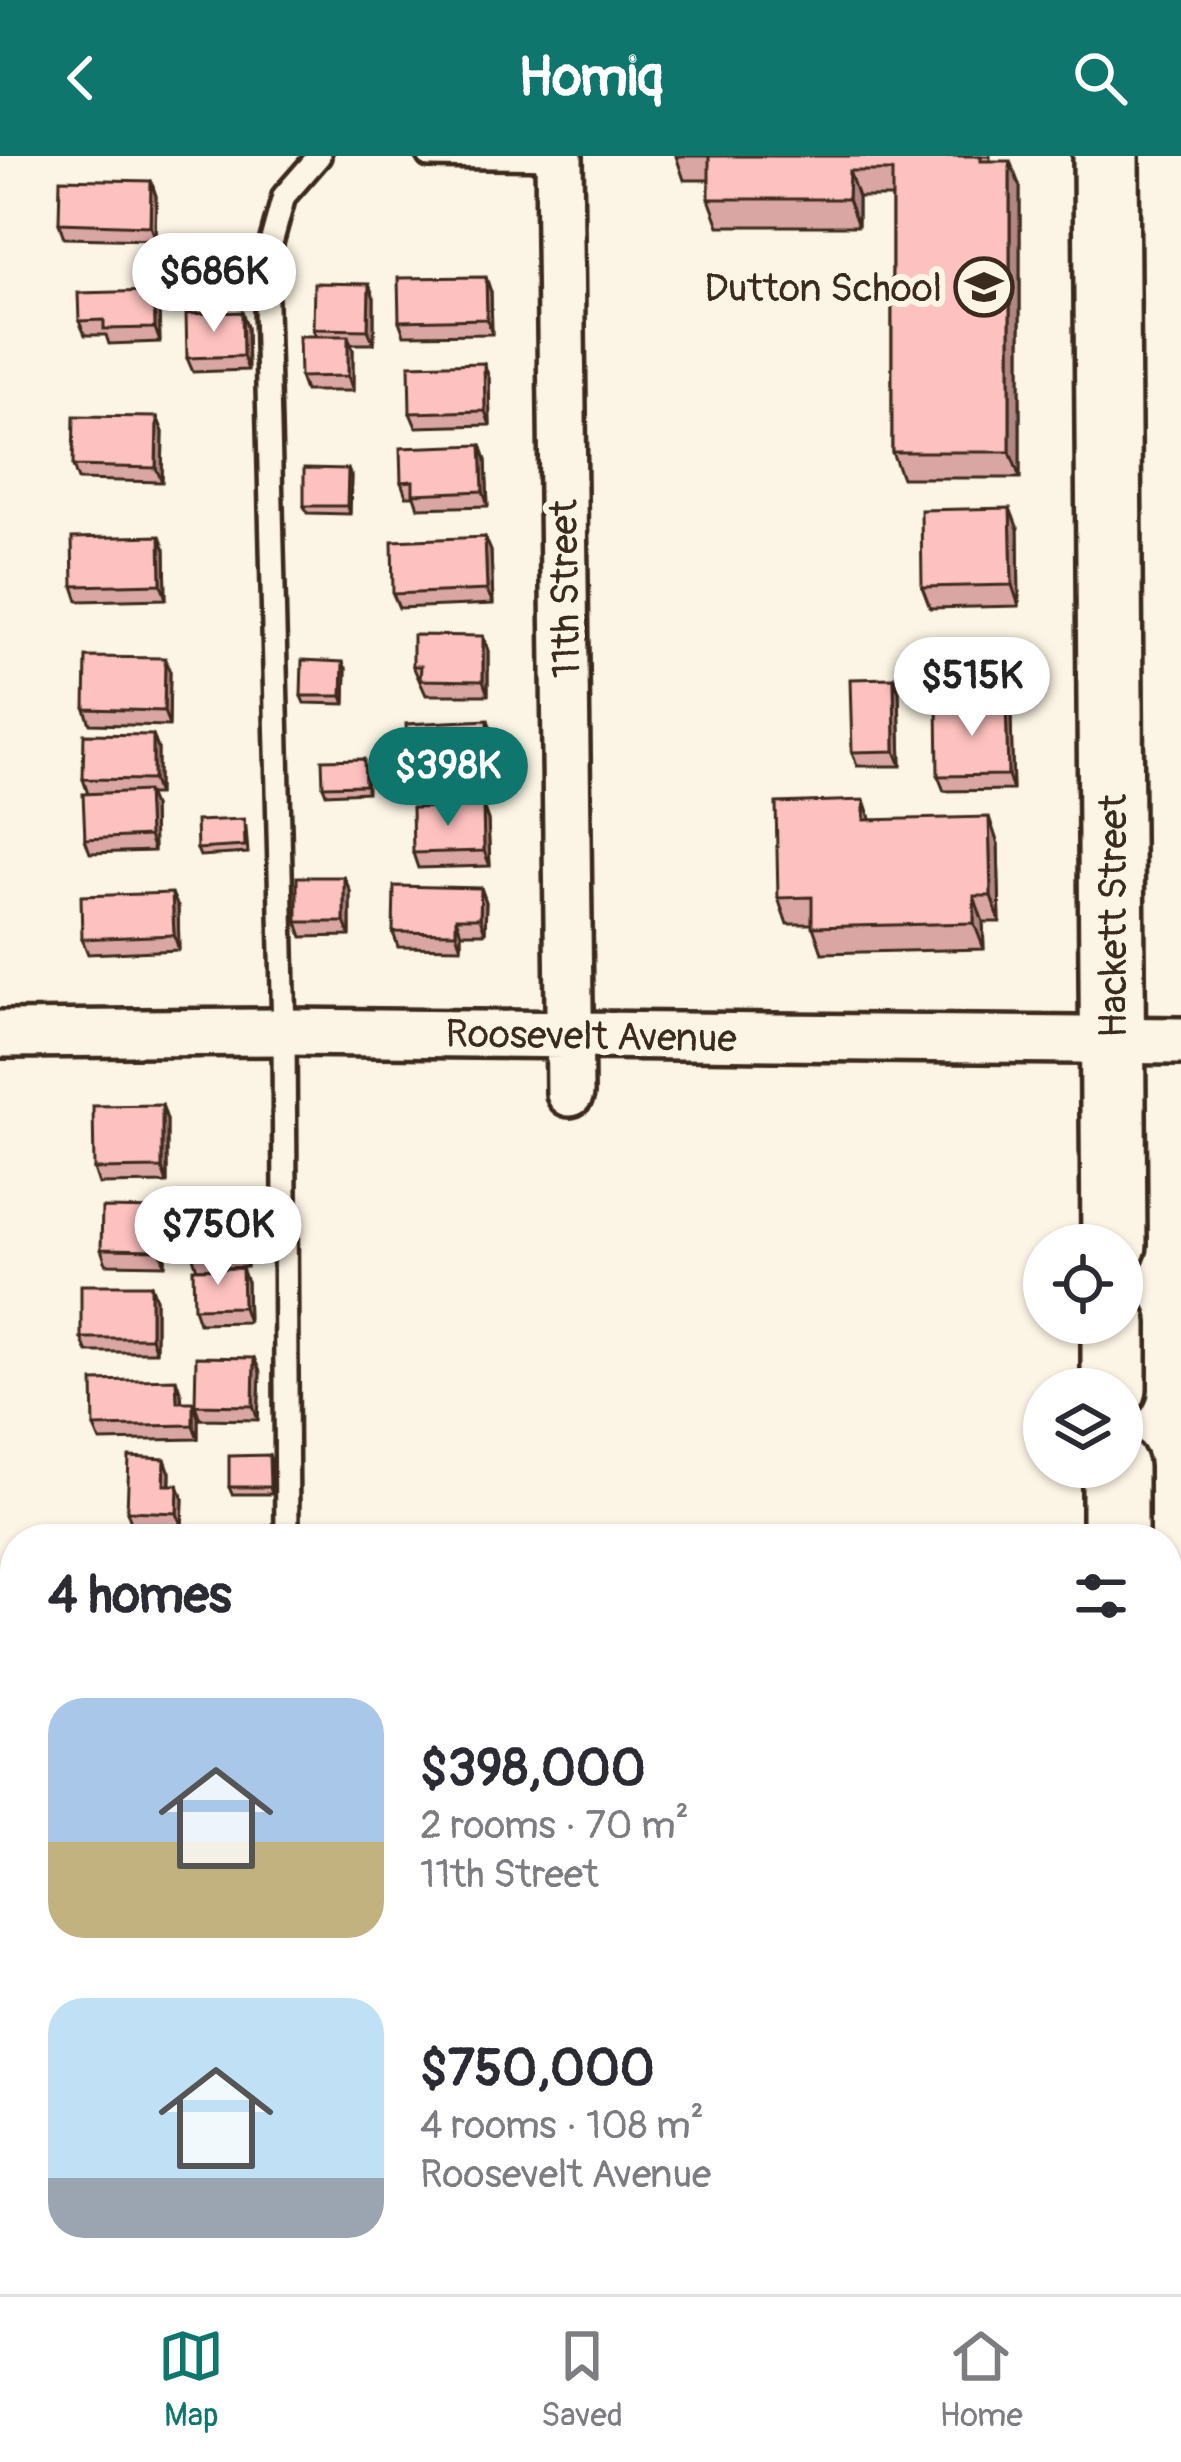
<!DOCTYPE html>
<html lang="en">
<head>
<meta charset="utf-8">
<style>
	:root { --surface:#fff; --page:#f7f7f7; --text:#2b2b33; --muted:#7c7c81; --line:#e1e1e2; --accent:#0f766e }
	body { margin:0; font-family:Pangolin,sans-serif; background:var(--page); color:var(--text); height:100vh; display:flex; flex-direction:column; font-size:45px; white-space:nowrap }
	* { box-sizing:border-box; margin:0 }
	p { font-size:39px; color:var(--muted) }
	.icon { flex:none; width:66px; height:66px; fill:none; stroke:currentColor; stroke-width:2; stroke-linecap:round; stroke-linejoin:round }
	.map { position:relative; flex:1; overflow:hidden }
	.side { position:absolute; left:0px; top:1368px; width:1182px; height:771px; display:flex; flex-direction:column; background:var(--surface); border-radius:48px 48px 0 0; box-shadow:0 3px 9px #0004 }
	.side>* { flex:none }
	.controls { position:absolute; left:1023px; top:1068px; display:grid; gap:24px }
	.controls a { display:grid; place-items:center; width:120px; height:120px; border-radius:50%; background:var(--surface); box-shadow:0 3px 9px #0004; font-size:60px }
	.price { position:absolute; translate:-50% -102px; padding:0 27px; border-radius:42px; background:#fff; color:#222; font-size:39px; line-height:78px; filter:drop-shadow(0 3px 6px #0008) }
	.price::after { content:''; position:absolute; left:50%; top:72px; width:36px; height:27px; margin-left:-18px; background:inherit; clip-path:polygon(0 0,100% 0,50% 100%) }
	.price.current { background:var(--accent); color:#fff }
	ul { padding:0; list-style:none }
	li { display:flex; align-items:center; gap:36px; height:300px; padding:0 48px }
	li span { display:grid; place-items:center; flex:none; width:336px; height:240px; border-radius:36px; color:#555 }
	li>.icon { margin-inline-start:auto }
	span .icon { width:144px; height:144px; fill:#fffc; stroke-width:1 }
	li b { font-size:51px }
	h2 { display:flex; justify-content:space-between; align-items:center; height:144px; padding:0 48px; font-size:51px }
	header { display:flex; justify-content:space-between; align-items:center; height:156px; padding:0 48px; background:var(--accent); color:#fff; font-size:54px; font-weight:800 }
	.tab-bar { display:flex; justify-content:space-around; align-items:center; height:168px; border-top:3px solid var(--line); background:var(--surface); font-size:33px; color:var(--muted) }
	.tab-bar a { display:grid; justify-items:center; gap:6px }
	.tab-bar .current { color:var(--accent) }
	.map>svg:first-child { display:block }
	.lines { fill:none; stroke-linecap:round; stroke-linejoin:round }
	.lane-casing { stroke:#3b2a1e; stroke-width:30 }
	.street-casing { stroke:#3b2a1e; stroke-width:54 }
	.secondary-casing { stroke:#3b2a1e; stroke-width:72 }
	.lane { stroke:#fcf5e5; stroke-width:21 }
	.street { stroke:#fcf5e5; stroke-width:45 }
	.secondary { stroke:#fcf5e5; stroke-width:63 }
	.wall { fill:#daa6a4; stroke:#3b2a1e; stroke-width:3 }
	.shaded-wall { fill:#b18786; stroke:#3b2a1e; stroke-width:3 }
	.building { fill:#fdc1bf; stroke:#3b2a1e; stroke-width:3 }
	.labels { text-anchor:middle; stroke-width:12; stroke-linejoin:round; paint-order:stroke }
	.poi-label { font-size:39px; fill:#3b2a1e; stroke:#fcf5e5; text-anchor:end }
	.street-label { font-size:39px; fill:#3b2a1e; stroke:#fcf5e5 }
</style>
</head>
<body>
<header><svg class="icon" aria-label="back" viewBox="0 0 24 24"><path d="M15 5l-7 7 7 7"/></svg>Homiq<svg class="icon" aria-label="search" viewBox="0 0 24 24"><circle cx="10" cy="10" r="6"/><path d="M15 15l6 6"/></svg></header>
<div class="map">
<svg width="1181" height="2138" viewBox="0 0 1181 2138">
	<rect width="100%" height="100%" fill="#fcf5e5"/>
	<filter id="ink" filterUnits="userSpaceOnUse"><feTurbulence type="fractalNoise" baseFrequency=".00833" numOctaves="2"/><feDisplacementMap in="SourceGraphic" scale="24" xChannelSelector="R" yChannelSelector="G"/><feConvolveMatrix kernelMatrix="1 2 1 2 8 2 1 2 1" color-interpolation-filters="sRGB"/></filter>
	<g filter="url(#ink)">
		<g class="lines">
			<defs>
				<path id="lane" d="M429,0L559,2
					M287,1383L284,876L265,109L284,40L319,0"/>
				<path id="street" d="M559,0L570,937
					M0,878L284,876L1181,885
					M0,1695L7,2138
					M1167,2077H1181"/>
				<path id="secondary" d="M1106,0L1114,1089
					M1114,1167V1233
					M1115,1311V1383
					M1116,2138V2124"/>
			</defs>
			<use href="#lane" class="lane-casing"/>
			<use href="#street" class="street-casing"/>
			<use href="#secondary" class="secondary-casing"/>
			<use href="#lane" class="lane"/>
			<use href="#street" class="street"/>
			<use href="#secondary" class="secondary"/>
		</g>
		<path class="wall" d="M676,0H990V5L1020,31V322H902L892,296V41H858V70H719L709,43V24H684Z
			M151,25L156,40L155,84L64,82L59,67Z
			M154,135L159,150L160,186L109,188L106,179H85L79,165Z
			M491,136L492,178L404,179L399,165Z
			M374,142V188H351L353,194V235H305L300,221L316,180L313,173Z
			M242,156L247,171L248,214L193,216L187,202Z
			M484,207L489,222L490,269L416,271L410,257Z
			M157,261L163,276L162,326L78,324L73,310Z
			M481,289L486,304L488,350L418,352L414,340H406L401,326Z
			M351,320L350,358L307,357L304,350Z
			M1018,373L1019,450L930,452L922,431Z
			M485,381L491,395L493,448L399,452L393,438Z
			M165,394L166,443L78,445L73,430Z
			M488,494V539H426L413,510Z
			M346,513L345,548L304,547L301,540Z
			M170,516L169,570L90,568L85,553Z
			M894,522L899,536L901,610H857L852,596Z
			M1011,560L1013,634L944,635L938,620Z
			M153,579L158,593V639H148L153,650L154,695L90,697L85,683L88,638L83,623Z
			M493,579L495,628L414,632L409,617Z
			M367,610V636L326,638L323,630Z
			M483,650L488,664L490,710L418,712L413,697Z
			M871,664L998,688L1000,766H983L984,793L822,797L812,768H787L778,742Z
			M246,671L248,697L200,700L197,693Z
			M344,721L350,735V780L302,781L297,766Z
			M481,732L486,746L485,777H461V792L398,791L393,776Z
			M178,751L179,794L88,798L82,783Z
			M162,949L167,964V1027L99,1028L94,1013Z
			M166,1068L165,1109L106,1108L101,1093Z
			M246,1068L247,1111L197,1113L192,1098Z
			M247,1126L248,1166L199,1167L194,1152Z
			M151,1129L156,1143V1196H87L81,1182Z
			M254,1202L260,1216L258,1264L200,1263L195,1249Z
			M181,1238L182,1246L198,1261V1283L100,1285L94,1271Z
			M269,1299L272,1307V1338H232L229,1331Z
			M170,1317V1329L183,1343L182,1372L132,1370L127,1355Z"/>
		<path class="shaded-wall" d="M1010,5L1020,31V322L1010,296Z
			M849,15L858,41V70L848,43Z
			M151,25L156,40L155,84L150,70Z
			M486,121L491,136L492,178L487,163Z
			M369,128L374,142V188L368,174Z
			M154,135L159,150L160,186L155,172Z
			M242,156L247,171L248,214L243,200Z
			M348,180L353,194V235L348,220Z
			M484,207L489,222L490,269L485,255Z
			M157,261L163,276L162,326L156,312Z
			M481,289L486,304L488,350L483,335Z
			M348,313L351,320L350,358L347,350Z
			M1010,352L1018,373L1019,450L1012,429Z
			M160,380L165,394L166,443L161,428Z
			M485,381L491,395L493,448L487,434Z
			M483,480L488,494V539L483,525Z
			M165,502L170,516L169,570L164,555Z
			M343,506L346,513L345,548L342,540Z
			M894,522L899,536L901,610L895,595Z
			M1006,546L1011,560L1013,634L1008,619Z
			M488,564L493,579L495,628L490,614Z
			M153,579L158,593V639L153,624Z
			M147,635L153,650L154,695L149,680Z
			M864,644L873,671L864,664Z
			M483,650L488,664L490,710L484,695Z
			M989,661L998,688L1000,766L991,740Z
			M344,721L350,735V780L344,766Z
			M481,732L486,746L485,777L480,762Z
			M172,737L178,751L179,794L174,779Z
			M974,740L983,766L984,793L974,767Z
			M456,762L461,777V792L456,777Z
			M162,949L167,964V1027L162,1012Z
			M161,1053L166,1068L165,1109L160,1094Z
			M241,1053L246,1068L247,1111L242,1097Z
			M242,1112L247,1126L248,1166L243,1151Z
			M151,1129L156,1143V1196L151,1182Z
			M254,1202L260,1216L258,1264L253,1250Z
			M176,1223L181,1238L182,1261L177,1246Z
			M193,1246L198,1261V1283L193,1269Z
			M269,1299L272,1307V1338L270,1331Z
			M165,1303L170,1317L169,1343L164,1329Z
			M178,1329L183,1343L182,1372L177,1357Z"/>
		<path class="building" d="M709,0H981V5H1010V296H892V15H849L848,43H709Z
			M60,23L151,25L150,70L59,67Z
			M486,121L487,163L399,165L398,122Z
			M314,127L369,128L368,174L313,173Z
			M154,135L155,172L104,173V164L79,165L78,137Z
			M242,156L243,200L187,202L186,158Z
			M299,180H348V220L300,221Z
			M484,207L485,255L410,257L409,209Z
			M74,260L157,261L156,312L73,310Z
			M481,289L483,335L413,338V325L401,326L400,292Z
			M304,312L348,313L347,350H304Z
			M1010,352L1012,429L922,431L921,354Z
			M160,380L161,428L73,430L72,382Z
			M485,381L487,434L393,438L392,385Z
			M413,479L483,480V525L420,524L421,510H413Z
			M86,501L165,502L164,555L85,553Z
			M302,504L343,506L342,540H301Z
			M894,522L895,595L852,596L850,523Z
			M1006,546L1008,619L938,620L937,547Z
			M488,564L490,614L409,617L406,568Z
			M84,578L153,579V624L83,623Z
			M364,603L365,629L323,630L322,604Z
			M147,635L149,680L85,683L83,638Z
			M864,644V664L989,661L991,740H974V767L812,771V741L778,742L776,647Z
			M483,650L484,695L413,697L412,652Z
			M244,663L245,690L197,693L196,665Z
			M297,721H344V766H297Z
			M394,730L481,732L480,762H456V777L393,776Z
			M172,737L174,779L82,783L81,740Z
			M162,949V1012L94,1013L93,950Z
			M102,1052L161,1053L160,1094L101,1093Z
			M241,1053L242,1097L192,1098L191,1055Z
			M242,1112L243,1151L194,1152L193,1113Z
			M81,1129H151V1182H81Z
			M196,1201L254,1202L253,1250L195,1249Z
			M176,1223L177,1246H193V1269L94,1271L93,1225Z
			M269,1299L270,1331H229V1300Z
			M129,1301L165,1303L164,1329H178L177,1357L127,1355Z"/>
	</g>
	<defs>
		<symbol id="school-ring" viewBox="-11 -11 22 22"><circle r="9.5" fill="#fcf5e5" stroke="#3b2a1e" stroke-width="1.5"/><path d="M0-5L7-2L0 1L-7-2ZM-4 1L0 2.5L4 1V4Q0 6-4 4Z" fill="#3b2a1e"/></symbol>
	</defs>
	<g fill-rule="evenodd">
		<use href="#school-ring" x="951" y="98" width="66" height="66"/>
	</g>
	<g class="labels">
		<g class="poi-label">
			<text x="942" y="145">Dutton School</text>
		</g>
		<g class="street-label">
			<text transform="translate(564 433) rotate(-91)" y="14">11th Street</text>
			<text transform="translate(1112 760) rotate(-90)" y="14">Hackett Street</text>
			<text transform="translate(591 879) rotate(1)" y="14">Roosevelt Avenue</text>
		</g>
	</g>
</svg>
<div class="controls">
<a><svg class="icon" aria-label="locate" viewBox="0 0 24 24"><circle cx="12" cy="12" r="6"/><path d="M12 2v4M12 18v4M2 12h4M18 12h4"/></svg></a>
<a><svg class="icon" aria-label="layers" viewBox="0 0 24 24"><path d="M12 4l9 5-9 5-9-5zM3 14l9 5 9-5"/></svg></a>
</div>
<b class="price" style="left:214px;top:179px">$686K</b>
<b class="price" style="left:972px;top:583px">$515K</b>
<b class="price current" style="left:448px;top:673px">$398K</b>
<b class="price" style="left:218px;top:1132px">$750K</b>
<section class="side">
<h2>4 homes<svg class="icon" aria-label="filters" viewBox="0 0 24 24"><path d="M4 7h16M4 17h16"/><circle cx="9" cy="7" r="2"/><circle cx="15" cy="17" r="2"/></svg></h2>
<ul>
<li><span style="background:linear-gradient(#a9c7e8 60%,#c2b280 0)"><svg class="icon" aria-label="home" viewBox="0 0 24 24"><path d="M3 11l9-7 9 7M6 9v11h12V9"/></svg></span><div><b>$398,000</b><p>2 rooms · 70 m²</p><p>11th Street</p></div></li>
<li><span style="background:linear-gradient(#bfe0f5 75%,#9aa5b1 0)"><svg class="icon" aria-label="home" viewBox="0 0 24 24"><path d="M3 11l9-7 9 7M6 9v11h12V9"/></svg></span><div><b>$750,000</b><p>4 rooms · 108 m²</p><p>Roosevelt Avenue</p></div></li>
</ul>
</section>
</div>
<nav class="tab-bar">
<a class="current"><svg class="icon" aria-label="map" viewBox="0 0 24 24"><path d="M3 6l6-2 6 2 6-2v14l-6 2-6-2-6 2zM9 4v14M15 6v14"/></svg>Map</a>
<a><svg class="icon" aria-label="saved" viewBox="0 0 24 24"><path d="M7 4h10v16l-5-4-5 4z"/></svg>Saved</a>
<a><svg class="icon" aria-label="home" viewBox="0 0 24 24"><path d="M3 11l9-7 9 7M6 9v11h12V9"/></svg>Home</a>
</nav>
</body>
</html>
